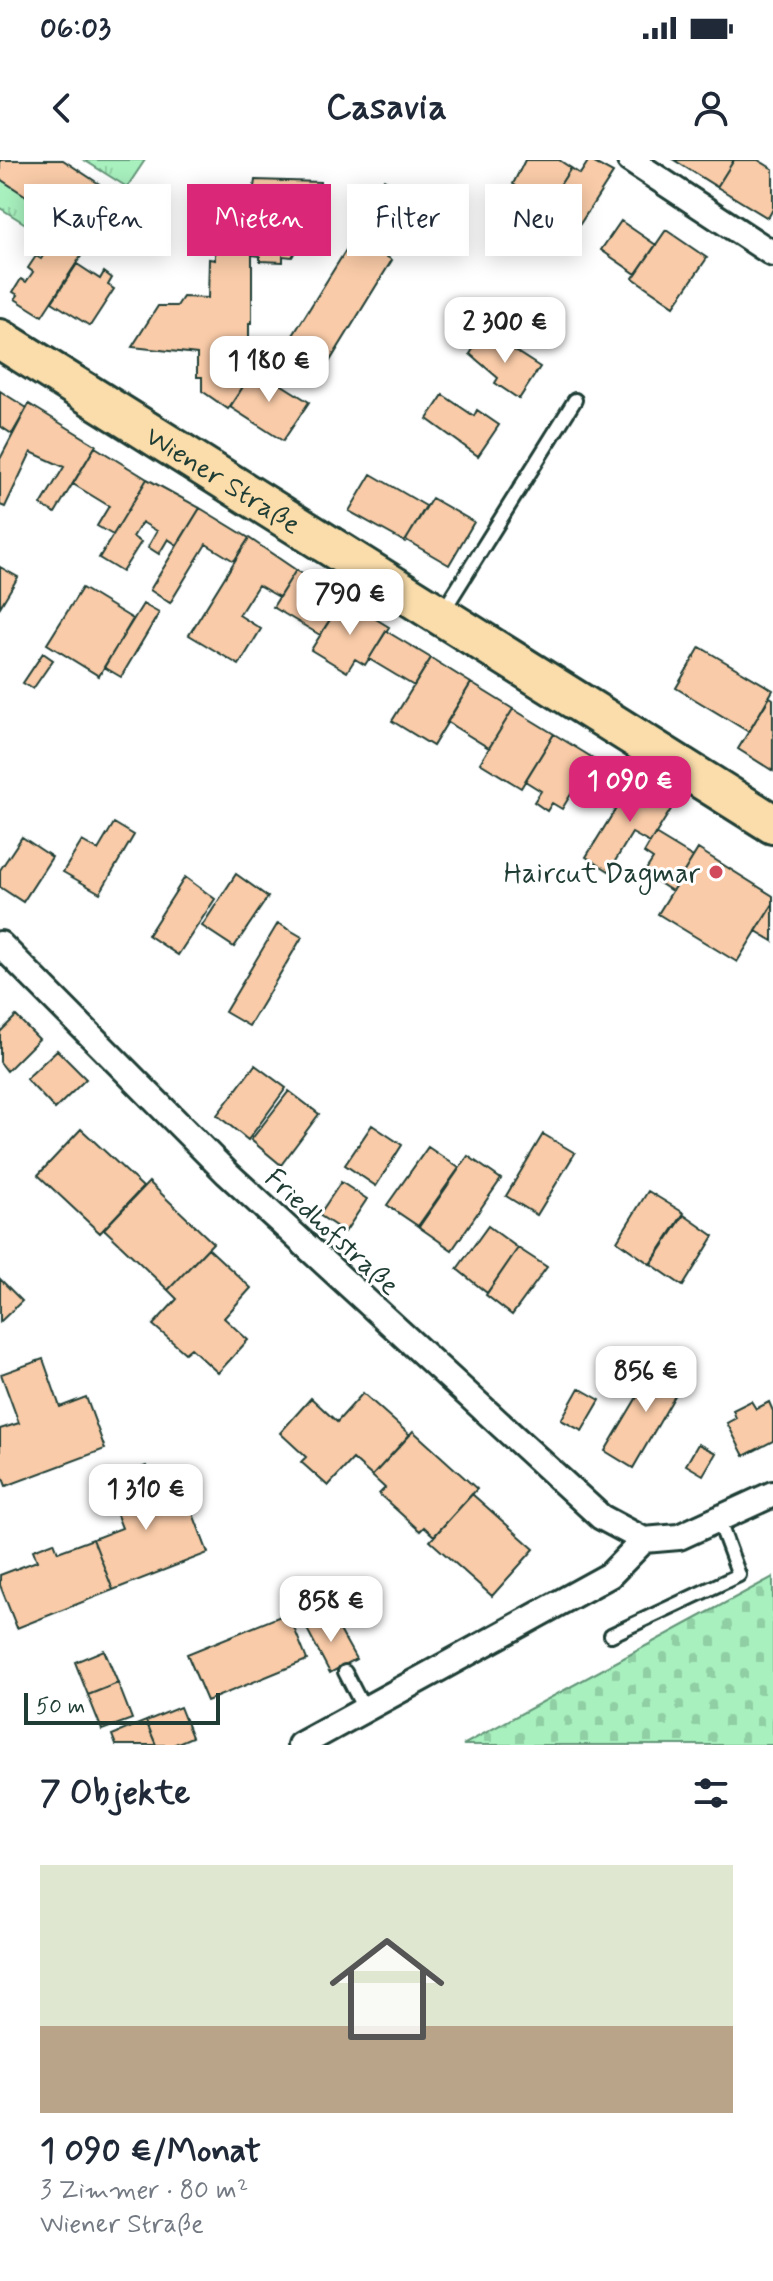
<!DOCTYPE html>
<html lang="de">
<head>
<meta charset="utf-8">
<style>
	:root { --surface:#fff; --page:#f6f6f7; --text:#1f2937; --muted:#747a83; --accent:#db2777 }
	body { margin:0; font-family:Mynerve,sans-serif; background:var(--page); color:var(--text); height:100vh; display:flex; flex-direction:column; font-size:30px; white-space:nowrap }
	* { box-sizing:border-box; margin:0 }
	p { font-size:26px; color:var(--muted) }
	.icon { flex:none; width:44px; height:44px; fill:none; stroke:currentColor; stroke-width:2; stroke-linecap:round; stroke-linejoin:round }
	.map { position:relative; height:1585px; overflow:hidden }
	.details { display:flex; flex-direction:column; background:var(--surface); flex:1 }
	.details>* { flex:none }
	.hud { position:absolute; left:24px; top:24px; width:726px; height:72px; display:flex; gap:16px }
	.scale { position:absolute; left:24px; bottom:20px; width:196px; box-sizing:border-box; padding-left:8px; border:4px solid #1f3d34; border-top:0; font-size:22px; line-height:28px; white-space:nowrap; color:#1f3d34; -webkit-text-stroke:6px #fff; paint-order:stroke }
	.price { position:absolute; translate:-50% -68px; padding:0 18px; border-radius:16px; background:#fff; color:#222; font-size:26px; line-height:52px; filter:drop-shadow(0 2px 4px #0008) }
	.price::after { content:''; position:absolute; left:50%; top:48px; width:24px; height:18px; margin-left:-12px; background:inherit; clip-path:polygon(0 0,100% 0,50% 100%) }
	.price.active { background:var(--accent); color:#fff }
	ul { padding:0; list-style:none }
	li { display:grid; align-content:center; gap:16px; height:424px; padding:0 40px }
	li span { display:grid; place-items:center; height:248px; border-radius:0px; color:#555 }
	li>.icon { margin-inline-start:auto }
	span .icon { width:144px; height:144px; fill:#fffc; stroke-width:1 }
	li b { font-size:34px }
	h2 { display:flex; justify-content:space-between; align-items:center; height:96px; padding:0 40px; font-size:34px }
	.pill { padding:0 28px; border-radius:0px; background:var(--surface); box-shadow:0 4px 20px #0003; font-size:28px; line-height:72px }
	.pill.active { background:var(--accent); color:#fff }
	.status { display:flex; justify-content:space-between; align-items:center; height:56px; padding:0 40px; background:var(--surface); direction:ltr }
	.status svg { height:22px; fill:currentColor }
	header { display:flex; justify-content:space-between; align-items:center; height:104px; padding:0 40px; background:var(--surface); font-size:36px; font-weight:800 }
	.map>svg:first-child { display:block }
	.grass { fill:url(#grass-tufts); stroke:#649679; stroke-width:2 }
	.cemetery { fill:url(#cemetery-stones); stroke:#649679; stroke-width:2 }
	.building { fill:#f9cba8; stroke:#1f3d34; stroke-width:2 }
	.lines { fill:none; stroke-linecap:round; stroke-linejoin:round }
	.service-casing { stroke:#1f3d34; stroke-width:18 }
	.minor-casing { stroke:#1f3d34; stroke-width:30 }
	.primary-casing { stroke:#1f3d34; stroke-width:44 }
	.service { stroke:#fff; stroke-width:12 }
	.minor { stroke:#fff; stroke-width:24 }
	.primary { stroke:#faddab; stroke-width:38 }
	.poi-dot { fill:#d1495b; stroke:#fff; stroke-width:3 }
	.labels { text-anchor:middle; stroke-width:6; stroke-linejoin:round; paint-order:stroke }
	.street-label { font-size:28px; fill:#1f3d34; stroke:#fff }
	.poi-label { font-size:28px; fill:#1f3d34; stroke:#fff; text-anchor:end }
</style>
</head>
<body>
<div class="status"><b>06:03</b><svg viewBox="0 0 49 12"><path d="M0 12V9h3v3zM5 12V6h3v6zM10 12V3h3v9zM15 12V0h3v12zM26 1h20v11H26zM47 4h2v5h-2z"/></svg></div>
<header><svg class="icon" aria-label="back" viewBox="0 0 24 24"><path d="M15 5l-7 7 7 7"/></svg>Casavia<svg class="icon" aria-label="person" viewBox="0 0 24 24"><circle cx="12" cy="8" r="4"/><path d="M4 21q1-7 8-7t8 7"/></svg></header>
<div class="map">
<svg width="773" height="1585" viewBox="0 0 773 1585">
	<defs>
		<pattern id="grass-tufts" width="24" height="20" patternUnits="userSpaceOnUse" patternTransform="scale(2)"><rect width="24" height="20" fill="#a8f0be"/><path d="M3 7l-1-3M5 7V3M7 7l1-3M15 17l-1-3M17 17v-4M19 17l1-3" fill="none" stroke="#90cfa4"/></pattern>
		<pattern id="cemetery-stones" width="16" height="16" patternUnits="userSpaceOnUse" patternTransform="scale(2)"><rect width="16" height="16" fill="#a8f0be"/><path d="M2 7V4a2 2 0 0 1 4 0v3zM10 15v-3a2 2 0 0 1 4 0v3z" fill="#90cfa4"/></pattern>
	</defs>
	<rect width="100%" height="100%" fill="#fff"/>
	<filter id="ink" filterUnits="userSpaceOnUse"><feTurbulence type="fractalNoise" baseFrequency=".0125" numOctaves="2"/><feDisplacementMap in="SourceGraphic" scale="16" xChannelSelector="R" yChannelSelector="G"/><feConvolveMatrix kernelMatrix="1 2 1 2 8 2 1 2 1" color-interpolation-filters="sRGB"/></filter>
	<g filter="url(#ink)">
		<path class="grass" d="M84,0H145L127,27Z
			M0,19L68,63L40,73L0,48Z"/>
		<path class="cemetery" d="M773,1417V1585H463Z"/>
		<path class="building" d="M0,0H63L119,37L92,78L85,74L80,83L87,87L42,156L15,139L18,135L13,132L21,119L26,122L33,112L28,108L36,96L41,99L48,88L43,84L52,71L57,74L60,69L69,75L74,67L0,19Z
			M525,0H559L571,8L551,39L538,31L534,38L513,24Z
			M589,0L613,13L578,67L556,52L561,46L551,39L571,8L580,14Z
			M674,0H734L717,27Z
			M734,0H758L773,9V49L768,58L717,27Z
			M384,19L421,41L387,97L350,75Z
			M255,20L320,22L319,58H309L308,67H296L295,92L292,97L283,96V102L260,101V96L252,95V163H249V183H233L232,197L252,213L228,249L202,231V217H197V194L132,187L158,146H177L183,137L208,138L209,99L215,100V90H222V73L233,59L243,60L244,48H251Z
			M621,61L656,85L636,114L601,90Z
			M666,70L707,98L674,146L633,118Z
			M354,77L392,100L320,217L282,193Z
			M77,104L100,119L104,112L112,118L108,125L114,129L90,166L52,142Z
			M484,171L540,207L519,239L495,223L498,218L470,194Z
			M255,208L309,242L283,281L230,247Z
			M0,231L27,248L12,274L0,266Z
			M443,235L474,256L477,250L499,265L478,296L427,259Z
			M29,244L96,285L55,353L41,345L64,307L31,292L5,347L0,345V299Z
			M95,287L147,319L113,375L97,366L109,346L73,324Z
			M371,314L426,346L405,382L349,351Z
			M147,319L200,348L177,385L168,379L159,394L148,387L157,371L142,362L133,377L141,382L122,412L99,398Z
			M432,338L474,362L449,405L406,380Z
			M200,348L249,378L234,401L206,384L170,443L150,430Z
			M249,378L296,410L279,437L258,425L239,455L261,469L239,505L189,475Z
			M0,407L18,417L0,447Z
			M296,410L343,439L320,475L273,447Z
			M82,428L133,459L99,516L47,484Z
			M343,439L389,467L365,505L355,499L347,512L311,490Z
			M143,444L159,453L121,517L104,507Z
			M386,471L431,498L414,526L369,499Z
			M700,487L773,530L749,572L676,528Z
			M43,493L53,500L33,529L23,523Z
			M431,498L471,523L433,586L392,561Z
			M471,523L513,549L489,588L447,562Z
			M770,537L773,539V611L738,589Z
			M513,549L554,574L521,628L480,603Z
			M554,574L593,598L562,649L552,643L547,651L534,642L541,631L525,621Z
			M633,621L673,646L650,683L632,673L609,711L586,697Z
			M114,663L134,675L100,733L63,712L82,681L98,690Z
			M655,674L693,697L672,731L644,713L653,699L644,693Z
			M22,677L52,697L23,742L0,727V710Z
			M698,689L773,736V744L737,802L658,754Z
			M236,714L268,737L234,787L202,766Z
			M185,717L215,739L178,795L148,775Z
			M773,744V781L756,771Z
			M278,763L302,777L249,866L225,852Z
			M16,856L39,879L7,911L0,902V872Z
			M57,890L86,919L55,949L26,919Z
			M255,905L286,928L248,980L217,955Z
			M289,931L319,954L281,1005L251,980Z
			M372,965L402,985L376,1026L345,1005Z
			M81,969L143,1027L100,1073L38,1015Z
			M543,974L575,993L537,1055L506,1036Z
			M428,987L459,1008L418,1066L387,1045Z
			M468,996L501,1019L452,1090L419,1067Z
			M149,1022L213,1083L168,1130L104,1069Z
			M341,1022L367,1039L345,1072L319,1055Z
			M648,1031L684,1053L650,1104L617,1081Z
			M684,1055L714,1076L683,1126L651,1104Z
			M488,1066L518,1088L487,1133L457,1109Z
			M208,1088L251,1128L224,1158L248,1180L218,1213L191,1188L185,1193L153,1165L177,1139L168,1130Z
			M518,1088L547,1107L512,1155L486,1135Z
			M0,1119L22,1141L0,1162Z
			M43,1199L60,1247L86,1237L105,1289L6,1326L0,1310V1269L19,1263L1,1214Z
			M659,1200L687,1215L633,1308L605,1291Z
			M579,1228L600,1240L582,1271L561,1260Z
			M363,1233L410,1275L372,1316L353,1299L328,1326L301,1302L306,1297L280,1273L311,1238L337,1262Z
			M751,1241L756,1249L769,1242L773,1251V1281L744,1296L727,1263L736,1258L733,1250Z
			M413,1271L477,1329L434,1376L424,1367L420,1371L379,1334L385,1328L372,1316Z
			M698,1284L716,1293L703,1315L686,1305Z
			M146,1306L165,1353L189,1343L208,1393L113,1430L93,1379L122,1368L104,1322Z
			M472,1334L534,1389L492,1436L430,1381Z
			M93,1379L113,1430L17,1468L0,1425V1415L37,1401L33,1390L54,1382L58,1392Z
			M288,1453L307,1500L207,1541L187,1494Z
			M332,1456L356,1499L330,1513L307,1469Z
			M104,1490L118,1523L88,1535L75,1502Z
			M118,1523L132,1559L102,1570L88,1535Z
			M180,1547L192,1577L173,1585H156L146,1561Z
			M146,1561L156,1585H116L112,1575Z"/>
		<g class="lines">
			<defs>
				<path id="service" d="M442,453L575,240
					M611,1475L739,1415L719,1361
					M345,1512L364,1549"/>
				<path id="minor" d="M630,0L773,94
					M0,784L227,1013L601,1357L644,1380L679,1377L773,1334
					M300,1585L610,1415L644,1380"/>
				<g id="primary">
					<path id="s1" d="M0,179L773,664"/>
				</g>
			</defs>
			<use href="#service" class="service-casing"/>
			<use href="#minor" class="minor-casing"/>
			<use href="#primary" class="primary-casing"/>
			<use href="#service" class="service"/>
			<use href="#minor" class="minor"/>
			<use href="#primary" class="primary"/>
		</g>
	</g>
	<circle class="poi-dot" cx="716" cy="712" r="8"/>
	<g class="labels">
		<g class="street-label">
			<text dy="10" stroke="none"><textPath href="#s1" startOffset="264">Wiener Straße</textPath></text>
			<text transform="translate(333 1071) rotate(43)" y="10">Friedhofstraße</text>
		</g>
		<g class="poi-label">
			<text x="700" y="722">Haircut Dagmar</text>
		</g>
	</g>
</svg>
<div class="scale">50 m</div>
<b class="price" style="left:505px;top:205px">2 300 €</b>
<b class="price" style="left:269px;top:244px">1 180 €</b>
<b class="price" style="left:350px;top:477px">790 €</b>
<b class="price active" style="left:630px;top:664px">1 090 €</b>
<b class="price" style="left:646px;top:1254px">856 €</b>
<b class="price" style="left:146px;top:1372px">1 310 €</b>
<b class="price" style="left:331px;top:1484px">858 €</b>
<div class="hud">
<a class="pill">Kaufen</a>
<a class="pill active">Mieten</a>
<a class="pill">Filter</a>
<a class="pill">Neu</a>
</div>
</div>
<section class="details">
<h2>7 Objekte<svg class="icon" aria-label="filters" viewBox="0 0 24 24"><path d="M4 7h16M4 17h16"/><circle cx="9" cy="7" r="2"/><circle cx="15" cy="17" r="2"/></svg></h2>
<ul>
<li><span style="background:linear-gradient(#dfe7d0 65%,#b9a48a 0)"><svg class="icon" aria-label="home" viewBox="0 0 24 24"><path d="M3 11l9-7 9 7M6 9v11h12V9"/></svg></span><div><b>1 090 €/Monat</b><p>3 Zimmer · 80 m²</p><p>Wiener Straße</p></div></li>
</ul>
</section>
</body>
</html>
